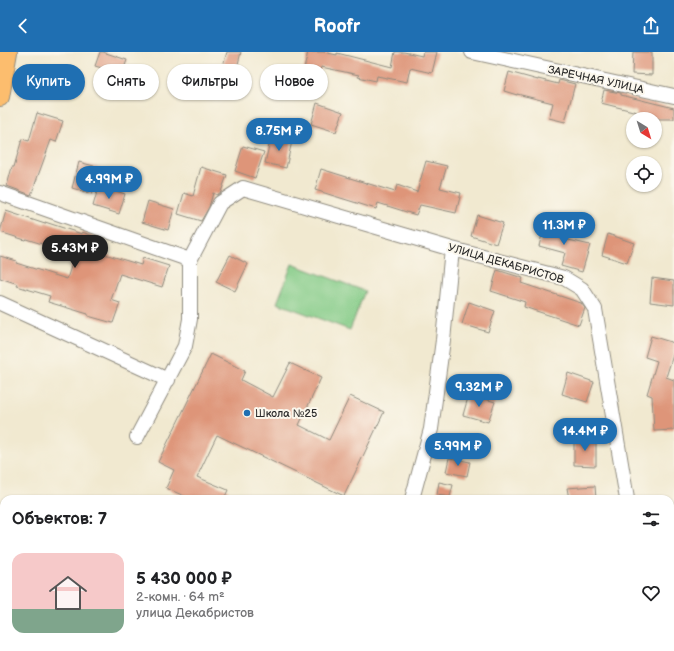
<!DOCTYPE html>
<html lang="ru">
<head>
<meta charset="utf-8">
<style>
	:root { --surface:#fff; --page:#f6f6f6; --text:#202124; --muted:#757577; --accent:#1f6fb2 }
	body { margin:0; font-family:"Balsamiq Sans",sans-serif; background:var(--page); color:var(--text); height:100vh; display:flex; flex-direction:column; font-size:15px; white-space:nowrap }
	* { box-sizing:border-box; margin:0 }
	p { font-size:13px; color:var(--muted) }
	.icon { flex:none; width:22px; height:22px; fill:none; stroke:currentColor; stroke-width:2; stroke-linecap:round; stroke-linejoin:round }
	.map { position:relative; flex:1; overflow:hidden }
	.sheet { position:absolute; left:0px; top:443px; width:674px; height:156px; display:flex; flex-direction:column; background:var(--surface); border-radius:12px 12px 0 0; box-shadow:0 1px 3px #0004 }
	.sheet>* { flex:none }
	.guide { position:absolute; left:12px; top:12px; width:400px; height:36px; display:flex; gap:8px }
	.needle { width:26px; rotate:142deg }
	.controls { position:absolute; left:626px; top:60px; display:grid; gap:8px }
	.controls a { display:grid; place-items:center; width:36px; height:36px; border-radius:50%; background:var(--surface); box-shadow:0 1px 3px #0004; font-size:20px }
	.price { position:absolute; translate:-50% -34px; padding:0 9px; border-radius:14px; background:var(--accent); color:#fff; font-size:13px; line-height:26px; filter:drop-shadow(0 1px 2px #0008) }
	.price::after { content:''; position:absolute; left:50%; top:24px; width:12px; height:9px; margin-left:-6px; background:inherit; clip-path:polygon(0 0,100% 0,50% 100%) }
	.price.current { background:#222; color:#fff }
	ul { padding:0; list-style:none }
	li { display:flex; align-items:center; gap:12px; height:100px; padding:0 12px }
	li span { display:grid; place-items:center; flex:none; width:112px; height:80px; border-radius:12px; color:#555 }
	li>.icon { margin-inline-start:auto }
	span .icon { width:48px; height:48px; fill:#fffc; stroke-width:1 }
	li b { font-size:17px }
	h2 { display:flex; justify-content:space-between; align-items:center; height:48px; padding:0 12px; font-size:17px }
	.pill { padding:0 14px; border-radius:18px; background:var(--surface); box-shadow:0 1px 3px #0004; font-size:14px; line-height:36px }
	.pill.current { background:var(--accent); color:#fff }
	header { display:flex; justify-content:space-between; align-items:center; height:52px; padding:0 12px; background:var(--accent); color:#fff; font-size:18px; font-weight:700 }
	.map>svg:first-child { display:block }
	.green { fill:#82ca85; stroke:#567a58 }
	.building { fill:#de9579 }
	.lines { fill:none; stroke-linecap:round; stroke-linejoin:round }
	.minor-casing { stroke:#8e8a7e; stroke-width:16 }
	.major-casing { stroke:#8e8a7e; stroke-width:20 }
	.minor { stroke:#fff; stroke-width:14 }
	.major { stroke:#fcbd6e; stroke-width:18 }
	.poi-dot { fill:#1f6fb2; stroke:#fbf7ec; stroke-width:1.5 }
	.labels { text-anchor:middle; stroke-width:4; stroke-linejoin:round; paint-order:stroke }
	.street-label { font-size:11px; fill:#2b2b2b; stroke:#fbf7ec }
	.poi-label { font-size:11px; fill:#2b2b2b; stroke:#fbf7ec; text-anchor:start }
</style>
</head>
<body>
<header><svg class="icon" aria-label="back" viewBox="0 0 24 24"><path d="M15 5l-7 7 7 7"/></svg>Roofr<svg class="icon" aria-label="share" viewBox="0 0 24 24"><path d="M12 15V3M7 8l5-5 5 5M5 13v7h14v-7"/></svg></header>
<div class="map">
<svg width="674" height="599" viewBox="0 0 674 599">
	<rect width="100%" height="100%" fill="#fbf7ec"/>
	<filter id="ink" filterUnits="userSpaceOnUse"><feTurbulence type="fractalNoise" baseFrequency=".025" numOctaves="2"/><feDisplacementMap in="SourceGraphic" scale="8" xChannelSelector="R" yChannelSelector="G"/><feConvolveMatrix kernelMatrix="1 2 1 2 8 2 1 2 1" color-interpolation-filters="sRGB"/></filter>
	<filter id="wash" filterUnits="userSpaceOnUse"><feTurbulence type="fractalNoise" baseFrequency=".012" numOctaves="4" result="noise"/><feDisplacementMap in="SourceGraphic" scale="16" xChannelSelector="R" yChannelSelector="G"/><feGaussianBlur stdDeviation="0.9" result="paint"/><feColorMatrix in="noise" values="0 0 0 0 0 0 0 0 0 0 0 0 0 0 0 0 0 1.4 0 .05"/><feComposite in="paint" operator="in"/></filter>
	<g filter="url(#wash)">
		<rect width="100%" height="100%" fill="#f1e9d0"/>
		<path class="green" d="M292,212L365,239L350,278L277,251Z"/>
		<g id="blocks">
			<path class="building" d="M100,0H103L127,8L122,22L95,14Z
				M227,0H241L235,24L221,20Z
				M308,0H323L337,3V1L392,15L395,0H404L422,4L423,0H437L432,21L410,16L407,30L377,24L376,29L358,25L359,23L321,15L318,28L302,25Z
				M633,0H652V23L632,22Z
				M28,14L54,23L47,43L22,36Z
				M509,20L538,28V27L558,32L559,28L575,32L565,70L549,66L553,51L517,42V43L504,39Z
				M604,38L621,41V43L674,56V67H646L636,64L637,60L601,51Z
				M317,51L343,60L336,80L311,72Z
				M37,61L63,69L56,90L51,88L31,143L7,134L12,115H14L22,87L29,89Z
				M271,85L292,89L286,116L265,111Z
				M243,94L264,100L255,126L235,119Z
				M426,109L447,114L440,136L461,141L456,161L420,153L416,163L378,151L376,157L315,138L321,117L395,140L397,133L417,140Z
				M79,110L101,116L92,142L72,136Z
				M201,115L227,123L221,140L217,143L213,141L209,155L201,169L178,162L184,141L193,144Z
				M99,133L125,142L119,162L93,154Z
				M148,149L174,157L168,178L142,170Z
				M6,159L45,172V170L82,182V180L102,187L98,200L141,213L143,206L169,214L162,235L120,222L111,248L120,251L113,271L88,264V262L48,250L50,244L17,234L18,232L0,226V204L17,209L16,211L67,227L75,202L26,187L25,188L0,180Z
				M477,163L503,171L496,192L471,184Z
				M546,168L567,173L564,187L590,193L582,220L561,214L565,201L539,194Z
				M608,182L634,191L627,211L602,203Z
				M230,203L248,212L235,239L216,230Z
				M497,218L523,226L521,231L581,251L585,256L579,273L524,255L525,250L491,239Z
				M652,226L674,229V253L650,250Z
				M469,250L495,259L488,280L462,272Z
				M651,284L674,291V300L666,325L674,328V378L654,379L652,344L647,342L657,309L645,305Z
				M211,302L245,319L241,328L273,345L290,311L321,326L299,373L329,388L350,344L384,360L344,444L217,383L197,425L228,438L224,447H191L166,436L174,418L158,410Z
				M568,321L594,330L587,350L562,342Z
				M469,342L495,350L488,370L463,363Z
				M596,386V414L574,413V387Z
				M449,406L470,410L467,424L446,420Z
				M439,430L453,433L450,445L437,443Z
				M595,434L596,447H569L567,436Z"/>
		</g>
	</g>
	<g filter="url(#ink)">
		<use href="#blocks" fill-opacity="0" stroke="#8e8a7e" stroke-width="1"/>
		<g class="lines">
			<defs>
				<path id="minor" d="M472,0L674,44
					M0,141L190,208
					M0,251L168,328
					M137,385L185,294L190,267V208L220,151L243,136L452,197L564,226L582,237L595,257L627,447
					M412,447L431,377L443,288L452,197
					M630,595L651,596
					M368,599L369,595"/>
				<path id="major" d="M0,45L8,0"/>
			</defs>
			<use href="#minor" class="minor-casing"/>
			<use href="#major" class="major-casing"/>
			<use href="#minor" class="minor"/>
			<use href="#major" class="major"/>
		</g>
	</g>
	<circle class="poi-dot" cx="247" cy="361" r="4"/>
	<g class="labels">
		<g class="street-label">
			<text transform="translate(596 27) rotate(12)" y="4">ЗАРЕЧНАЯ УЛИЦА</text>
			<text transform="translate(506 211) rotate(16)" y="4">УЛИЦА ДЕКАБРИСТОВ</text>
		</g>
		<g class="poi-label">
			<text x="255" y="365">Школа №25</text>
		</g>
	</g>
</svg>
<div class="controls">
<a><svg class="needle" viewBox="-14 -14 28 28"><path d="M0-13l5 13h-10z" fill="#e53935"/><path d="M0 13l5-13h-10z" fill="#757577"/></svg></a>
<a><svg class="icon" aria-label="locate" viewBox="0 0 24 24"><circle cx="12" cy="12" r="6"/><path d="M12 2v4M12 18v4M2 12h4M18 12h4"/></svg></a>
</div>
<b class="price" style="left:279px;top:100px">8.75M ₽</b>
<b class="price" style="left:109px;top:148px">4.99M ₽</b>
<b class="price" style="left:564px;top:194px">11.3M ₽</b>
<b class="price current" style="left:75px;top:217px">5.43M ₽</b>
<b class="price" style="left:479px;top:356px">9.32M ₽</b>
<b class="price" style="left:585px;top:400px">14.4M ₽</b>
<b class="price" style="left:458px;top:415px">5.99M ₽</b>
<div class="guide">
<a class="pill current">Купить</a>
<a class="pill">Снять</a>
<a class="pill">Фильтры</a>
<a class="pill">Новое</a>
</div>
<section class="sheet">
<h2>Объектов: 7<svg class="icon" aria-label="filters" viewBox="0 0 24 24"><path d="M4 7h16M4 17h16"/><circle cx="9" cy="7" r="2"/><circle cx="15" cy="17" r="2"/></svg></h2>
<ul>
<li><span style="background:linear-gradient(#f6c9c9 70%,#7fa58c 0)"><svg class="icon" aria-label="home" viewBox="0 0 24 24"><path d="M3 11l9-7 9 7M6 9v11h12V9"/></svg></span><div><b>5 430 000 ₽</b><p>2-комн. · 64 m²</p><p>улица Декабристов</p></div><svg class="icon" aria-label="heart" viewBox="0 0 24 24"><path d="M12 20l-8-8c-3-5 5-10 8-4 3-6 11-1 8 4z"/></svg></li>
</ul>
</section>
</div>
</body>
</html>
